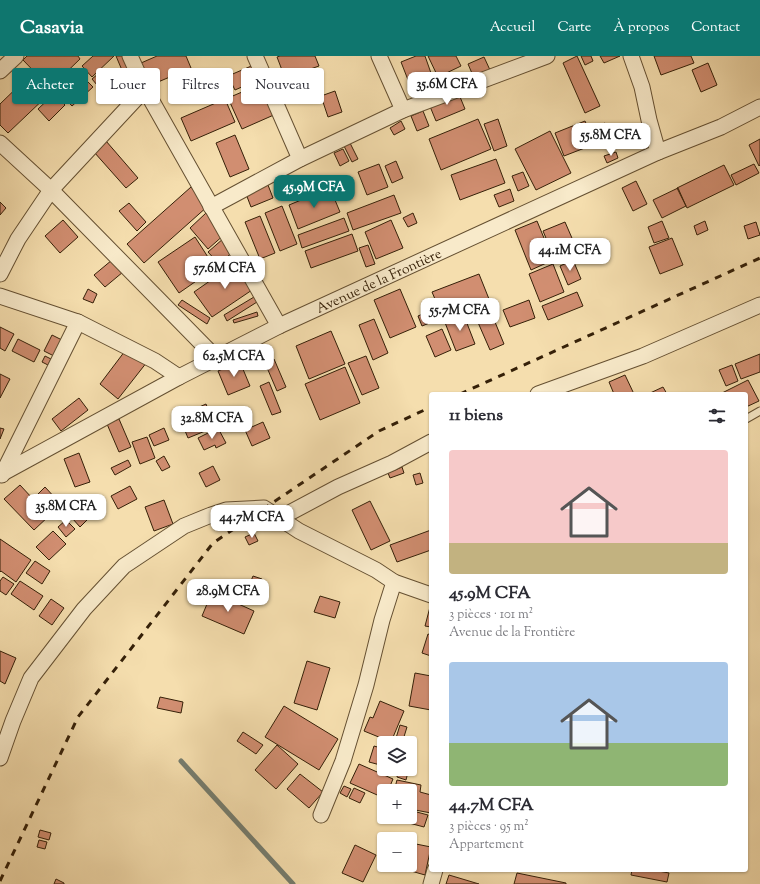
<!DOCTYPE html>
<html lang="fr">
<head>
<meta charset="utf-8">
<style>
	:root { --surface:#fff; --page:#f2f2f3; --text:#2b2b33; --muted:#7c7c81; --accent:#0f766e }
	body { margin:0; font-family:"Sorts Mill Goudy",serif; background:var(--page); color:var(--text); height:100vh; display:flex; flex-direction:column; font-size:15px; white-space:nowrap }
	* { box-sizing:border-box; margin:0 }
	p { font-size:13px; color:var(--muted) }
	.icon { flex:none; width:22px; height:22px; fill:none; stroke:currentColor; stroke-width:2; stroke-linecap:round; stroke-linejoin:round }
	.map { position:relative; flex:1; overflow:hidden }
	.details { position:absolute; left:429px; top:336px; width:319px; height:480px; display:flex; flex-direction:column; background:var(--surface); border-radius:4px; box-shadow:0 1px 3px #0004 }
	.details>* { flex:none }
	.top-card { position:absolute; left:12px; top:12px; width:357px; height:36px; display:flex; gap:8px }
	.buttons { position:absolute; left:377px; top:680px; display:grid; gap:8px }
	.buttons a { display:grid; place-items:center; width:40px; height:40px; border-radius:4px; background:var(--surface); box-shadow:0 1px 3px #0004; font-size:20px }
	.price { position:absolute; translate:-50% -34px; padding:0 9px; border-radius:8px; background:#fff; color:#222; font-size:13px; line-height:26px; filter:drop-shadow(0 1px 2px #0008) }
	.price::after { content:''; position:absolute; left:50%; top:24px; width:12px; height:9px; margin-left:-6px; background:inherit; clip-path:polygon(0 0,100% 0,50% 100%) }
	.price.on { background:var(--accent); color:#fff }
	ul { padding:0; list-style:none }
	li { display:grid; align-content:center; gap:8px; height:212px; padding:0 20px }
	li span { display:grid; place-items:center; height:124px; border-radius:4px; color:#555 }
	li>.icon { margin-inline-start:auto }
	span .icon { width:72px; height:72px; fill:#fffc; stroke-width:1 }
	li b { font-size:17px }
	h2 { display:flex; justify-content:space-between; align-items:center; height:48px; padding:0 20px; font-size:17px }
	.chip { padding:0 14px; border-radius:4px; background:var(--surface); box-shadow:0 1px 3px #0004; font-size:14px; line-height:36px }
	.chip.on { background:var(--accent); color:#fff }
	header { display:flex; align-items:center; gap:24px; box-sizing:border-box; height:56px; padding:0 20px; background:var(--accent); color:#fff }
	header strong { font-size:19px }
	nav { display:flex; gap:22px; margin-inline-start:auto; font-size:14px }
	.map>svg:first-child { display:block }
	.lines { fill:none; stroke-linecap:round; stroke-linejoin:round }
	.stream { stroke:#757d6f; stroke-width:5 }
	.building { fill:#d18e71; stroke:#352008 }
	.service-casing { stroke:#655032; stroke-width:9 }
	.minor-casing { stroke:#655032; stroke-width:17 }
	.service { stroke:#f8eaca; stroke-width:7 }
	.minor { stroke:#f8eaca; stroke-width:15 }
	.rail { stroke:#352008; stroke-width:3; stroke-dasharray:7 7; stroke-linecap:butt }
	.labels { text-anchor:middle; stroke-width:3; stroke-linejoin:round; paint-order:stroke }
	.street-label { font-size:14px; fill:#352008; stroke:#f8eaca }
</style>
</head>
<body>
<header>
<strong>Casavia</strong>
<nav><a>Accueil</a><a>Carte</a><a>À propos</a><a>Contact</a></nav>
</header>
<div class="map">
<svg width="760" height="828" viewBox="0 0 760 828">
	<rect width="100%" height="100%" fill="#f5deae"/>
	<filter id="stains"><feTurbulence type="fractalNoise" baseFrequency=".005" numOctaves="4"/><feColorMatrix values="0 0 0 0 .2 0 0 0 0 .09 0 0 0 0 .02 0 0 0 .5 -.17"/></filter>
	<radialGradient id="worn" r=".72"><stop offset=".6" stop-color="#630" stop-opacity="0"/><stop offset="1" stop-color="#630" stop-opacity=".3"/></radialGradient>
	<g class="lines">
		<path class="stream" d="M181,705L293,828"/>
	</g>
	<path class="building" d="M27,0H78L80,3L50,32L23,4Z
		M93,0H114L92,21L82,10Z
		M116,0H126L133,15L124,19Z
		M157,0H186L191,12L151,29L141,7Z
		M280,0H315L319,10L285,22L277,1Z
		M416,0H425L432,20L410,29L401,6Z
		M428,0H456L461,10L438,21Z
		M577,0L600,50L585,57L563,7Z
		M581,0H591L593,5L585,9Z
		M600,0H620L604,7Z
		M654,0H691L694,7L661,19Z
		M484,1L490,14L474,22L468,8Z
		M708,7L717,29L701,36L692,14Z
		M256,8L262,22L235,34L228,20Z
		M105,12L121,31L108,42L92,23Z
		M218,14L226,40L213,44L211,34L180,44L175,27Z
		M78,16L93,31L72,50L58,35Z
		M29,20L48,39L8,77L0,69V48Z
		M292,21L298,33L287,37L282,26Z
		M263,27L276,58L242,73L228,42Z
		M335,35L342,56L328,61L321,40Z
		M458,36L465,53L436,65L429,48Z
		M54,38L65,49L49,65L38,53Z
		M225,43L235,66L191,85L181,62Z
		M423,55L429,70L417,75L411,60Z
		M478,63L491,93L441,114L429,83Z
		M498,63L507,90L494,95L484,68Z
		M401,65L405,73L394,79L390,72Z
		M585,65L595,88L564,100L555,77Z
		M605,67L609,78L599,82L595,72Z
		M550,75L571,117L536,134L515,93Z
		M235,79L249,113L230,121L216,87Z
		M760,83V109L759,110L749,89Z
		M106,85L138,122L126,132L94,96Z
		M350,87L358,103L352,106L344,90Z
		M343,93L349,105L340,110L334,97Z
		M616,96L618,102L607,107L604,100Z
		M496,103L505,127L460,144L451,119Z
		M396,105L403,122L392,127L385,110Z
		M379,108L388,131L367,139L358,116Z
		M754,108L759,117L736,129L731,119Z
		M724,109L734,129L687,152L677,132Z
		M523,116L529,130L518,135L512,120Z
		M636,125L647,148L633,155L622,132Z
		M268,129L273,142L251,151L246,138Z
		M191,131L208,150L144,207L127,188Z
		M330,132L340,156L298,173L289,149Z
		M678,132L686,150L662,162L653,144Z
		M510,133L514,145L499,151L494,139Z
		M394,139L401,157L353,174L347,157Z
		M0,146L6,152L0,159Z
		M129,147L146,166L137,175L119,155Z
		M282,150L297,188L280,195L265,157Z
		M206,157L225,178L208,193L190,172Z
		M413,157L417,167L408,171L403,162Z
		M260,160L275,197L260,203L245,166Z
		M344,162L349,175L302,192L298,179Z
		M63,164L78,181L60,197L45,180Z
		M391,164L403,192L376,203L365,176Z
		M537,165L553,204L531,214L515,174Z
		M662,165L669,182L654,187L648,171Z
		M705,165L708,174L697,179L694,170Z
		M565,166L578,196L556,206L543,175Z
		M756,166L760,179L748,183L744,170Z
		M352,178L358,195L311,212L305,195Z
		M195,181L215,212L179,237L158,206Z
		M224,182L235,194L219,208L208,196Z
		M672,182L683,209L660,218L649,191Z
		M368,189L375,208L366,211L359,192Z
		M112,204L123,216L105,231L94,219Z
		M573,204L581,223L568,229L560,210Z
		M237,206L255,232L212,261L194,236Z
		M553,208L564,236L540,246L529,218Z
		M479,218L489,243L443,262L432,236Z
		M88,233L97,238L93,247L83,243Z
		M400,233L416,271L390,282L374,244Z
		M577,236L583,250L548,264L542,250Z
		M254,241L257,246L227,265L224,259Z
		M182,244L210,262L207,268L178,249Z
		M529,244L535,262L510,271L503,254Z
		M488,249L504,288L490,294L473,255Z
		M432,254L437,264L422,270L418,260Z
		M257,256L258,260L234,267L233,264Z
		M463,257L475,288L456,295L444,264Z
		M374,263L388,297L373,304L359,269Z
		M0,271L14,278L5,295L0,292Z
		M442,273L451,294L435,301L426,280Z
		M331,275L345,308L309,323L296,290Z
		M52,279L62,284L54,300L44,295Z
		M18,283L40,294L34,306L12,295Z
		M128,291L147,306L118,343L100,328Z
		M760,298V316L741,323L735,308Z
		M45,300L51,303L48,309L42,306Z
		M366,300L379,332L362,339L348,307Z
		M274,303L286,331L277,335L265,307Z
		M240,306L250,330L228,339L218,315Z
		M732,309L738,325L726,330L719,314Z
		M345,311L360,347L320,364L305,328Z
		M0,318L10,323L0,342Z
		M625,319L634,338H614L609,326Z
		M748,324L759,345L746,351V338H720Z
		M269,326L281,356L272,359L260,330Z
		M663,331L667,338H648Z
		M79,342L88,354L61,375L52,363Z
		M206,348L215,371L188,382L179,360Z
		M119,363L131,391L119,396L107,368Z
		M263,366L270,382L252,390L245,374Z
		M0,372L4,373L0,383Z
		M164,372L169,384L154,390L149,379Z
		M218,372L226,387L216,392L215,389L204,394L198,382Z
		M147,381L155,402L140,408L132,386Z
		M79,397L90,426L75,431L64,403Z
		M164,400L170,411L162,415L156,405Z
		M128,404L131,410L115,419L111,412Z
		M213,410L220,424L206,431L199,417Z
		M402,411L404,417L390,422L388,417Z
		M420,417L423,427L416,429L413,419Z
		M20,429L33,443L45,431L57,444L46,455L50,459L34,474L4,443Z
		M130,430L137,443L118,453L111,440Z
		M164,444L173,468L154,475L145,451Z
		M370,445L390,485L371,494L352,454Z
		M80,454L88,463L80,471L72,462Z
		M66,464L75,473L66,481L58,471Z
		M431,474V494L397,506L390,489Z
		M53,475L66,488L49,504L36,491Z
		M254,477L258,485L249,489L245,481Z
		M0,483L31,504L16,526L1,515L0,516Z
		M35,505L50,515L42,528L26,517Z
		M253,520L262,523L258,535L248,532Z
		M3,521L14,528L6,539L0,535V525Z
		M20,525L43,540L34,554L11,538Z
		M212,536L254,555L244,578L202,560Z
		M320,540L340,546L335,562L314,556Z
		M51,543L64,552L52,569L39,560Z
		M430,551L431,552V571L425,570Z
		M428,578L431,579V600L422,597Z
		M0,595L16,602L5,628L0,625Z
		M307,605L330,612L317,654L294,647Z
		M415,617L431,620V654L409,650Z
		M160,641L183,646L181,657L157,652Z
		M380,645L404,655L391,686L364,675L370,661L373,662Z
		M284,650L338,683L319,714L265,681Z
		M400,669L407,671L403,684L396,682Z
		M243,676L263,689L256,698L237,685Z
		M277,689L298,708L276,733L255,714Z
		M374,690L384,693V710L369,706Z
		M359,708L393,723L388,735H384V742L350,727Z
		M398,714L408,716L406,724L397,721Z
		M300,718L323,736L309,752L287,733Z
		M397,724L421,729L420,736L431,739V757L410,753V735H394Z
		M344,730L351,733L347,741L340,737Z
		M354,732L365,737L360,747L349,742Z
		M413,755L428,759L424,771L409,767Z
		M40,774L51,777L49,784L38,781Z
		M39,784L47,786L45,793L37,791Z
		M411,787L431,791L425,819L404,813L405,809H410Z
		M355,789L376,799L363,826L342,817Z
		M632,814H653L669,817L667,826L631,819Z
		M517,817L566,827V828H514Z
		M449,819L479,828H446Z
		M56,823L64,827V828H54Z"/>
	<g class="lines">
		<defs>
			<path id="service" d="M746,363L760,355"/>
			<g id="minor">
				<path d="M130,0L145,33L279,270"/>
				<path d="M255,0L300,103"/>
				<path d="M379,0L403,54"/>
				<path d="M631,0L642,31L649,64L658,96"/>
				<path d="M0,15L16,0"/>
				<path d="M0,87L51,134L216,302"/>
				<path d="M211,151L300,103L403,54L547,0"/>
				<path d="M0,218L18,183L51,134L145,33"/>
				<path id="s1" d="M0,240L78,266L155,305L179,321L279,270L658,96L721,71L760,51"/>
				<path d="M538,338L643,300L760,249"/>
				<path d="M3,417L179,321"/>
				<path d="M2,419L78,266"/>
				<path d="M280,462L338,431L392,407L431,386"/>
				<path d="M0,702L13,665L31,622L84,553L124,510L184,470L211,459L226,454L264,452L299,475L376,514L394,526L431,539"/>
				<path d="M321,759L343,705L366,629L382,564L394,526"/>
				<path d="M431,828L435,814"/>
			</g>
		</defs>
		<use href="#service" class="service-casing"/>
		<use href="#minor" class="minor-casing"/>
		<use href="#service" class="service"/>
		<use href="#minor" class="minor"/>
		<path class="rail" d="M460,338L760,202
			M0,825L78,661L213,487L379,375L431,351"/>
	</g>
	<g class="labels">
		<g class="street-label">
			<text dy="5" stroke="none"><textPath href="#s1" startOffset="419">Avenue de la Frontière</textPath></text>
		</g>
	</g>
	<rect width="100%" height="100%" filter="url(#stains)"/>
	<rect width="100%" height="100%" fill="url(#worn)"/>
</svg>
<div class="buttons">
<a><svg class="icon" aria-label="layers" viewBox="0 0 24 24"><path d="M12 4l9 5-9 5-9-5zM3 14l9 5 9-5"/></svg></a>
<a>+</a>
<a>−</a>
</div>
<b class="price" style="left:447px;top:50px">35.6M CFA</b>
<b class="price" style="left:611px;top:101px">55.8M CFA</b>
<b class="price on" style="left:314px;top:153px">45.9M CFA</b>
<b class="price" style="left:570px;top:216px">44.1M CFA</b>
<b class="price" style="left:225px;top:234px">57.6M CFA</b>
<b class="price" style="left:460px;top:276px">55.7M CFA</b>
<b class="price" style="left:234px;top:322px">62.5M CFA</b>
<b class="price" style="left:212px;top:384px">32.8M CFA</b>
<b class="price" style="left:66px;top:472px">35.8M CFA</b>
<b class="price" style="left:252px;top:483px">44.7M CFA</b>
<b class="price" style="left:228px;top:557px">28.9M CFA</b>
<div class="top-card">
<a class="chip on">Acheter</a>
<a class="chip">Louer</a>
<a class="chip">Filtres</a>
<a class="chip">Nouveau</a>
</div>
<section class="details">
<h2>11 biens<svg class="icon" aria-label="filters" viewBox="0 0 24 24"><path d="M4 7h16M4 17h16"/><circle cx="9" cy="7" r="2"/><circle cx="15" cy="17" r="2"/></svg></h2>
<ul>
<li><span style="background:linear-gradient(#f6c9c9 75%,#c2b280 0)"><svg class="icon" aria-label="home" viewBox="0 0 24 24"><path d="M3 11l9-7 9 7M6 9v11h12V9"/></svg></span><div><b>45.9M CFA</b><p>3 pièces · 101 m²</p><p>Avenue de la Frontière</p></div></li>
<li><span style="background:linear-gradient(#a9c7e8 65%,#8fb573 0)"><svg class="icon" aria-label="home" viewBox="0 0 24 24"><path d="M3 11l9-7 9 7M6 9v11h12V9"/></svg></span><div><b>44.7M CFA</b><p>3 pièces · 95 m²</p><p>Appartement</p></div></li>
</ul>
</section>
</div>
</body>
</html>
